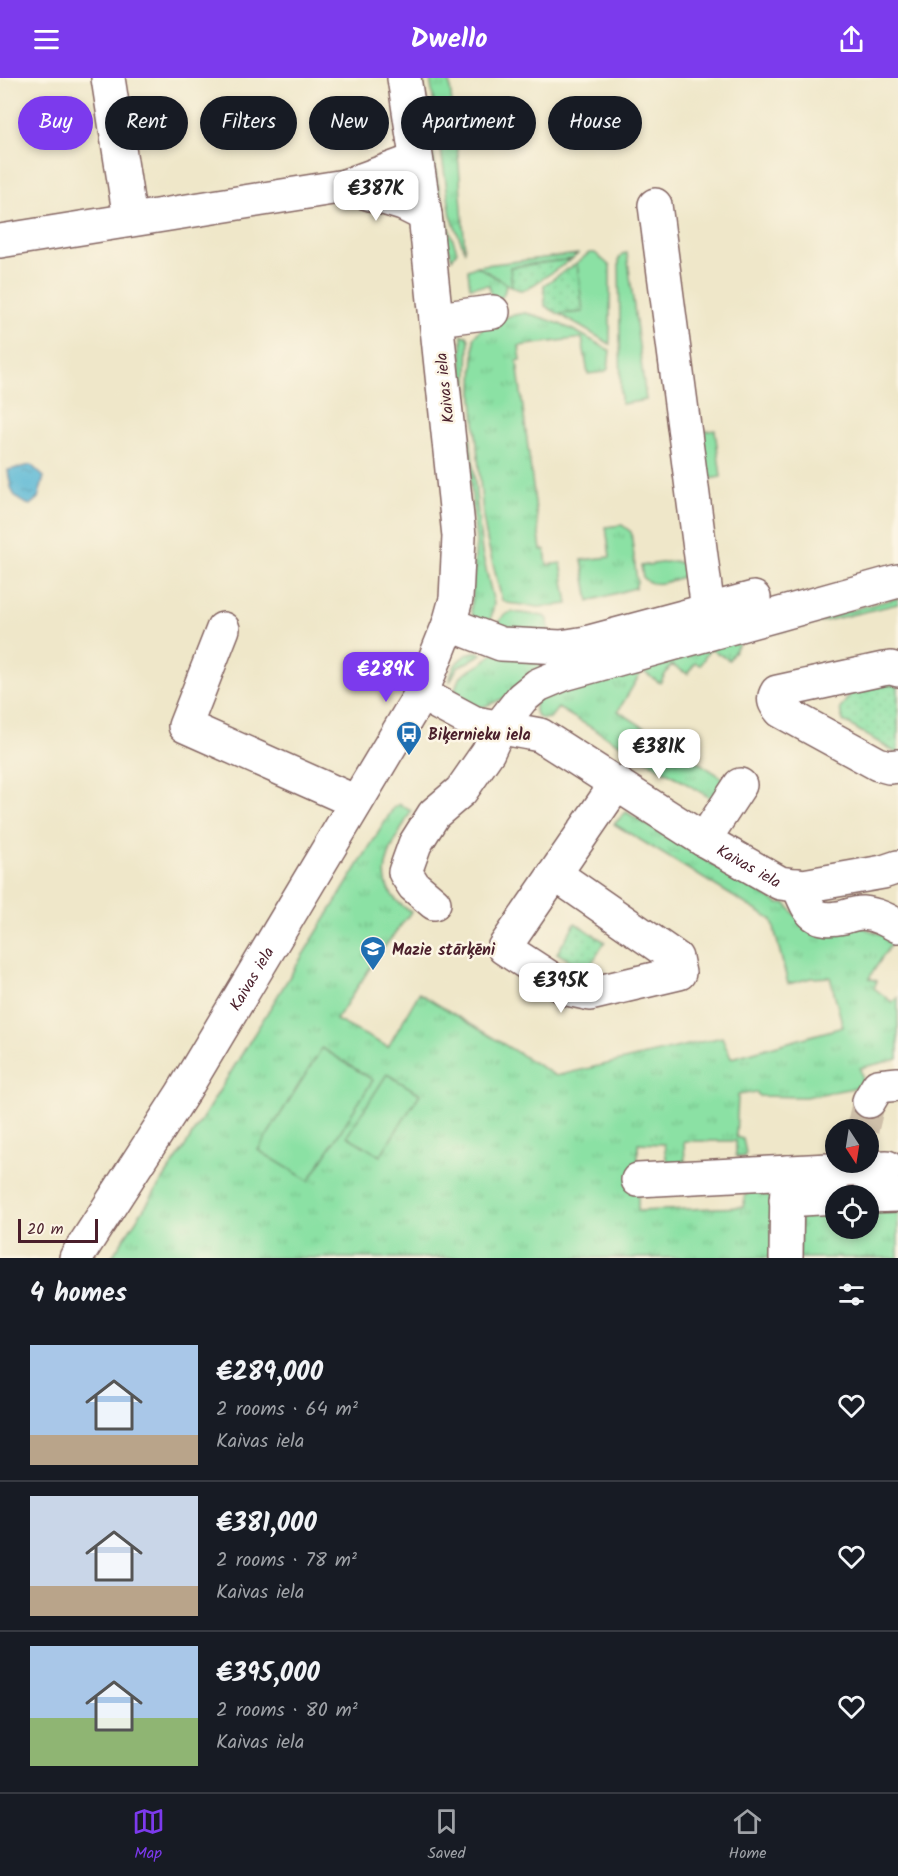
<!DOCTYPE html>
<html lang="en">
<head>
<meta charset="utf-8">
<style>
	:root { --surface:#171b24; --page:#20242c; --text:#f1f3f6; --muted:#9ea1a6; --line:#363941; --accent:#7c3aed }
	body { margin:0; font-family:Kalam,sans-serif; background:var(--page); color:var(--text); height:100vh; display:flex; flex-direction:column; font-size:22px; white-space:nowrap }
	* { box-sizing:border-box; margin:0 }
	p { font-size:20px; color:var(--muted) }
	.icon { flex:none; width:33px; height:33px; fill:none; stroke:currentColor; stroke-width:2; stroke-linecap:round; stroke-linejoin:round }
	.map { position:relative; height:1180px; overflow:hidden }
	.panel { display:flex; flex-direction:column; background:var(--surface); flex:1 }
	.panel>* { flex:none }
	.hud { position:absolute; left:18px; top:18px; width:862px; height:54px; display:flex; gap:12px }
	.needle { width:39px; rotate:168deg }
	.fabs { position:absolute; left:825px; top:1041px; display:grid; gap:12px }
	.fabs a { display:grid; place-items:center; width:54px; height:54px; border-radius:50%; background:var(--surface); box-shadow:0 3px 9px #0003; font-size:30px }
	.scale { position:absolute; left:18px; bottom:15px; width:80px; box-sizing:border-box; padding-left:6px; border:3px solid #4a1f2b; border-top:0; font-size:16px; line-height:21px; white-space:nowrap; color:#4a1f2b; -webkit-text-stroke:4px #fcf5e5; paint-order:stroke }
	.price { position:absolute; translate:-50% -51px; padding:0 14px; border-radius:12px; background:#fff; color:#222; font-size:20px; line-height:39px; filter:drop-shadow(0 2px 3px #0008) }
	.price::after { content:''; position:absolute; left:50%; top:36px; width:18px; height:14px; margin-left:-9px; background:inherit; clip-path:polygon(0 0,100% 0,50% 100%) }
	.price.on { background:var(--accent); color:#fff }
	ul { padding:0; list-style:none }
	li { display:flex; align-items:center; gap:18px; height:150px; padding:0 30px }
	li+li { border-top:2px solid var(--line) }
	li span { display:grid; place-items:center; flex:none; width:168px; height:120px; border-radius:0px; color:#555 }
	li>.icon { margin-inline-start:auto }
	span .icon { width:72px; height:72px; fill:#fffc; stroke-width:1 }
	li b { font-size:26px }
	h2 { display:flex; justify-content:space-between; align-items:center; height:72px; padding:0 30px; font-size:26px }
	.chip { padding:0 21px; border-radius:27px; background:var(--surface); box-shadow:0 3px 9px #0003; font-size:21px; line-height:54px }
	.chip.on { background:var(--accent); color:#fff }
	header { display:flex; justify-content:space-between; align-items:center; height:78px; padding:0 30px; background:var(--accent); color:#fff; font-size:27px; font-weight:700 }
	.menu { display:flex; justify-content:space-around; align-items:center; height:84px; border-top:2px solid var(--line); background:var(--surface); font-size:16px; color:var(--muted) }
	.menu a { display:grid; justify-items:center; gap:3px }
	.menu .on { color:var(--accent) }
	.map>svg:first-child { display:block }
	.grass { fill:url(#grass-tufts); stroke:#6a8068; stroke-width:1.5 }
	.park { fill:url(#park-dots); stroke:#6a8068; stroke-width:1.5 }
	.garden { fill:#8be1a4; stroke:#6a8068; stroke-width:1.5 }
	.water { fill:url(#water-ripples); stroke:#506a80; stroke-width:1.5 }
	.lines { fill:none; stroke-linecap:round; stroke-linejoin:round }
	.minor-tunnel { stroke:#cebfa9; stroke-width:33; stroke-dasharray:33 16; stroke-linecap:butt }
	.minor-casing { stroke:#846562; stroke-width:36 }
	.minor { stroke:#fff; stroke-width:33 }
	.labels { text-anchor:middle; stroke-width:5; stroke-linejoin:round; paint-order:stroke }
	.street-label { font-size:16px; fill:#4a1f2b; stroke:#fcf5e5 }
	.poi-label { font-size:16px; font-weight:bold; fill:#4a1f2b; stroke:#fcf5e5; text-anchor:start }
</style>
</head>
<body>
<header><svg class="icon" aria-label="menu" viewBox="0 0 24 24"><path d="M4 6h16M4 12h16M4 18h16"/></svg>Dwello<svg class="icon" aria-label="share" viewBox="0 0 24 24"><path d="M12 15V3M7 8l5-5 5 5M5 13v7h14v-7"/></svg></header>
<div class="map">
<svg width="898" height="1180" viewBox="0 0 898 1180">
	<defs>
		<pattern id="grass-tufts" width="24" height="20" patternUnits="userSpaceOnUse" patternTransform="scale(1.5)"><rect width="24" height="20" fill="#8be1a4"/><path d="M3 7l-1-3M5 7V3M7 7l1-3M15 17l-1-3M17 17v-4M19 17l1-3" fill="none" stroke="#79c18d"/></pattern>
		<pattern id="park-dots" width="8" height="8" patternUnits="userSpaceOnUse" patternTransform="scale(1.5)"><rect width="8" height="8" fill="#8be1a4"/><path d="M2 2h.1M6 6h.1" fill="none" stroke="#79c18d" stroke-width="1.8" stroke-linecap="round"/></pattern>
		<pattern id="water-ripples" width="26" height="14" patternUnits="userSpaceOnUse" patternTransform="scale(1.5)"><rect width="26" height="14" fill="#55b6d4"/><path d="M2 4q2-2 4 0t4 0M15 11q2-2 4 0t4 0" fill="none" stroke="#4893ac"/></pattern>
	</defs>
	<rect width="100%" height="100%" fill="#fcf5e5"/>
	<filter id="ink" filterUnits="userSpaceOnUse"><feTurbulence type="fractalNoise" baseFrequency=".0167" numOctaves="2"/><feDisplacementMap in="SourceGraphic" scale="12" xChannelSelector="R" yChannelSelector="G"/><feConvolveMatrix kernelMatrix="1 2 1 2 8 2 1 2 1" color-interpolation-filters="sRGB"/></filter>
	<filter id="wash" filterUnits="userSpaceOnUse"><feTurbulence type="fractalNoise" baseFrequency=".008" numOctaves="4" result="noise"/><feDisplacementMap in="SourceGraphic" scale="24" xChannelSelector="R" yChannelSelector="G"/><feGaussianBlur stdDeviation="1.35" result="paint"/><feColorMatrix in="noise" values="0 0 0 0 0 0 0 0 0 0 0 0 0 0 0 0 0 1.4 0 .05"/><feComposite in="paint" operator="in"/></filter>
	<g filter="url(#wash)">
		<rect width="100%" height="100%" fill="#efe7c9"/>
		<path class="grass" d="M417,0H423C431,58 436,118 457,173L452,181L439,137Z
			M430,0H449L459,87L465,174L451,138Z
			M477,188L506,205C505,216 504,221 492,223L489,207L470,209L468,192Z
			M525,235C557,242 582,256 610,273L608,291L604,294L588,296L582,260L519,268L521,282L517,283L541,472H545L547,487L561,485L568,526L539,529L507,525L502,522L487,462L483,438L473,320L474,259C486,243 506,238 525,235Z
			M462,257L467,258L469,262L467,326L482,475L494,525L489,550L473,539L471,533L476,464L462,314Z
			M622,447L631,454L637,504L635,510L589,523L582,482L610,479L606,449Z
			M898,520V526L741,563L729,582L710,571L700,587L695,585L688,596L671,587L660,605L642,593L618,633L726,702L714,722L558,630L550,640L543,641L538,639L535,634V621L585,601Z
			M513,534L543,538L548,541L549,557L497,552C499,542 502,536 513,534Z
			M473,574H479L482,576L457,590L450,604C451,588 459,579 473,574Z
			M492,576L566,580C543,595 503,626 477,630L459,618L455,612C460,592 466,596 481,586C485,583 489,579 492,576Z
			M399,726L411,733C392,770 364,805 411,834L377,879L336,942L388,969L419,915L556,998L722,959L731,980L843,949L830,899L811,900L788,906L772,842L614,746L626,734L779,826H786L803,846L856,847L894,861L869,900L877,903L874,910L892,924L898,919V981L860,990L864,1008L805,1019L759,1018L756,1014L738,1017L736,1059L743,1061L746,1075L744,1079L736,1078V1063H684L685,1086L667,1085L664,1066L638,1065V1133L743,1129L748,1106L771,1111L772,1180H111L184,1070L394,729Z
			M869,1129H898V1180H799L801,1131L835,1130L836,1150H868Z"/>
		<path class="park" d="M572,181L527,211L520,212L512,209L509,189Z
			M577,185L584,234L559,236L545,228L544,207Z
			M878,598L898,609V676L843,643L840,631L861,600Z
			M575,845L605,864L587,893L557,875Z"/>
		<path class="garden" d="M589,175H595L610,188V266L559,236L583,234L577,185Z
			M627,175L646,322L621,326L619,181L622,176Z
			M578,176L572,181L510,189L512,209L477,188Z
			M715,352L721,399L709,401L703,400L700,354Z
			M674,483L683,486L688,497C674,501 655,512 643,500L641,488Z
			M322,970L373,1002L309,1103L258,1072Z
			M387,996L420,1016L380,1078L347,1058Z"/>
		<path class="water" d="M31,387L44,399L38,420L30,427C10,421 11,409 8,392Z"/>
	</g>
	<g filter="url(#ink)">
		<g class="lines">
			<path class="minor-tunnel" d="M862,1052L869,1023"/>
			<defs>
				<g id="minor">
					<path d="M108,0L130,141"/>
					<path d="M345,108L403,126L425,137"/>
					<path d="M655,127L708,532"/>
					<path d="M0,163L345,108L416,82"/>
					<path d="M436,241L493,234"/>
					<path d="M449,546L501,566L561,569L586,565L754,520"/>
					<path d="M223,551L185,648L356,724"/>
					<path d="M898,592L891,590L883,591L777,614C772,622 775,626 781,633L878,686L889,689L898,688"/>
					<path id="s1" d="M421,616L475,645L540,657L704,762L780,805L803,808L883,794L898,789"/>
					<path d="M704,762L740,707"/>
					<path d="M555,796L676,880L679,895L590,916L567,911L504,870L617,705"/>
					<path d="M798,807C810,835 812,845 844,839C850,837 857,835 863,835C876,836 887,842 898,848"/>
					<path d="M434,825L414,808L405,794L415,766L434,736L461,713L488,674L500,648L522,620L538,607L564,596L898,503"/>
					<path d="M869,1023L878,1008L898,1006"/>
					<path d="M638,1102L887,1089"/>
					<path d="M868,1118L898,1117"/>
					<path d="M786,1122L836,1119"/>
					<path id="s2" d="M76,1180L182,1016L421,616L449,546L456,521L459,458L425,137L404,0"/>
					<path d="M786,1180L787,1094"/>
				</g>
			</defs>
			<use href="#minor" class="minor-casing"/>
			<use href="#minor" class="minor"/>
		</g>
	</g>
	<defs>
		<symbol id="bus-pin" viewBox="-11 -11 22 30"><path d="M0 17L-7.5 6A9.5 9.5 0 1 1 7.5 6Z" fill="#1f6fb2" stroke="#fcf5e5"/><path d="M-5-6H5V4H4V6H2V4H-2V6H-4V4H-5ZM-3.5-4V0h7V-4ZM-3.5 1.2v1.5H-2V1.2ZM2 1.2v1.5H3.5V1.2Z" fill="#fff"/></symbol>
		<symbol id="school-pin" viewBox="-11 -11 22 30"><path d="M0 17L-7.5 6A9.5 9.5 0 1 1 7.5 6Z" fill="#1f6fb2" stroke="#fcf5e5"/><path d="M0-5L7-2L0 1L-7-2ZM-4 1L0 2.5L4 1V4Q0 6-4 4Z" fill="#fff"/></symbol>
	</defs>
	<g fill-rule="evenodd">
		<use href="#bus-pin" x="394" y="641" width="30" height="40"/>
		<use href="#school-pin" x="358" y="856" width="30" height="40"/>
	</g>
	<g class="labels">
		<g class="street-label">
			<text transform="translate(444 310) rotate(-96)" y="6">Kaivas iela</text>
			<text dy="6" stroke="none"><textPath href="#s1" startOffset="374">Kaivas iela</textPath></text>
			<text dy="6" stroke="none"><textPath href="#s2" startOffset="330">Kaivas iela</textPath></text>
		</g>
		<g class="poi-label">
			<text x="428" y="662">Biķernieku iela</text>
			<text x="392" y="877">Mazie stārķēni</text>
		</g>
	</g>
</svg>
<div class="fabs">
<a><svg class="needle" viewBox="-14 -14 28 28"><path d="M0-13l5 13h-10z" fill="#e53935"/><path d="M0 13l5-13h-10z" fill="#9ea1a6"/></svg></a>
<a><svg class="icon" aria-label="locate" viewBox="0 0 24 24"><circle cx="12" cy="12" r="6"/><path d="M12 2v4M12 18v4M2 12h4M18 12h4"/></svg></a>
</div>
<div class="scale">20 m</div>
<b class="price" style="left:376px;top:144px">€387K</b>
<b class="price on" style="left:386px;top:625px">€289K</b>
<b class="price" style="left:659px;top:702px">€381K</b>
<b class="price" style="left:561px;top:936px">€395K</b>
<div class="hud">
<a class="chip on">Buy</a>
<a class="chip">Rent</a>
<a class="chip">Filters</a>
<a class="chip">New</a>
<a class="chip">Apartment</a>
<a class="chip">House</a>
</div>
</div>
<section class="panel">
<h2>4 homes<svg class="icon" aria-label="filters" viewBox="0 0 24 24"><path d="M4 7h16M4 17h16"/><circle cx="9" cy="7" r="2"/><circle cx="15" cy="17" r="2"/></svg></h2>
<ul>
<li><span style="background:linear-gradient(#a9c7e8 75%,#b9a48a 0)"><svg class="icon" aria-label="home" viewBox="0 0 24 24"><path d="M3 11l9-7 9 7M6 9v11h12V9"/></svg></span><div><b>€289,000</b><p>2 rooms · 64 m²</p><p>Kaivas iela</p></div><svg class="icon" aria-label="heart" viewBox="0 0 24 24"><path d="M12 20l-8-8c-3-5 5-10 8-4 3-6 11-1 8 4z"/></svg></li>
<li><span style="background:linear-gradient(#c9d6e8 75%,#b9a48a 0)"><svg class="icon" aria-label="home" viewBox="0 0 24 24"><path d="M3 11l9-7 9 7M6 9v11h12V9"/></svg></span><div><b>€381,000</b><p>2 rooms · 78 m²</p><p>Kaivas iela</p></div><svg class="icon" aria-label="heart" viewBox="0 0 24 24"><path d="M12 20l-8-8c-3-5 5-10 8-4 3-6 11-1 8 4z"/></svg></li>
<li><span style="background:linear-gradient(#a9c7e8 60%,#8fb573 0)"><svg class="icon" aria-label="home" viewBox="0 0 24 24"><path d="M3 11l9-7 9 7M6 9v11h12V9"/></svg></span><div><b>€395,000</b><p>2 rooms · 80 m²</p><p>Kaivas iela</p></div><svg class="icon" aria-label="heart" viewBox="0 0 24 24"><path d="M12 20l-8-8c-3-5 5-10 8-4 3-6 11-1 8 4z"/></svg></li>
</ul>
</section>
<nav class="menu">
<a class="on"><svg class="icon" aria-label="map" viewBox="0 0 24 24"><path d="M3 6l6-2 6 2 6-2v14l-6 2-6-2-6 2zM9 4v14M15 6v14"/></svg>Map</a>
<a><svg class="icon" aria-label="saved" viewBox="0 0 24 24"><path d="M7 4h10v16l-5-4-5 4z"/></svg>Saved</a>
<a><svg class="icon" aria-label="home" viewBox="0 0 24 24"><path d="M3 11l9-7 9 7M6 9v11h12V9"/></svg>Home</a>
</nav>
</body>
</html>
